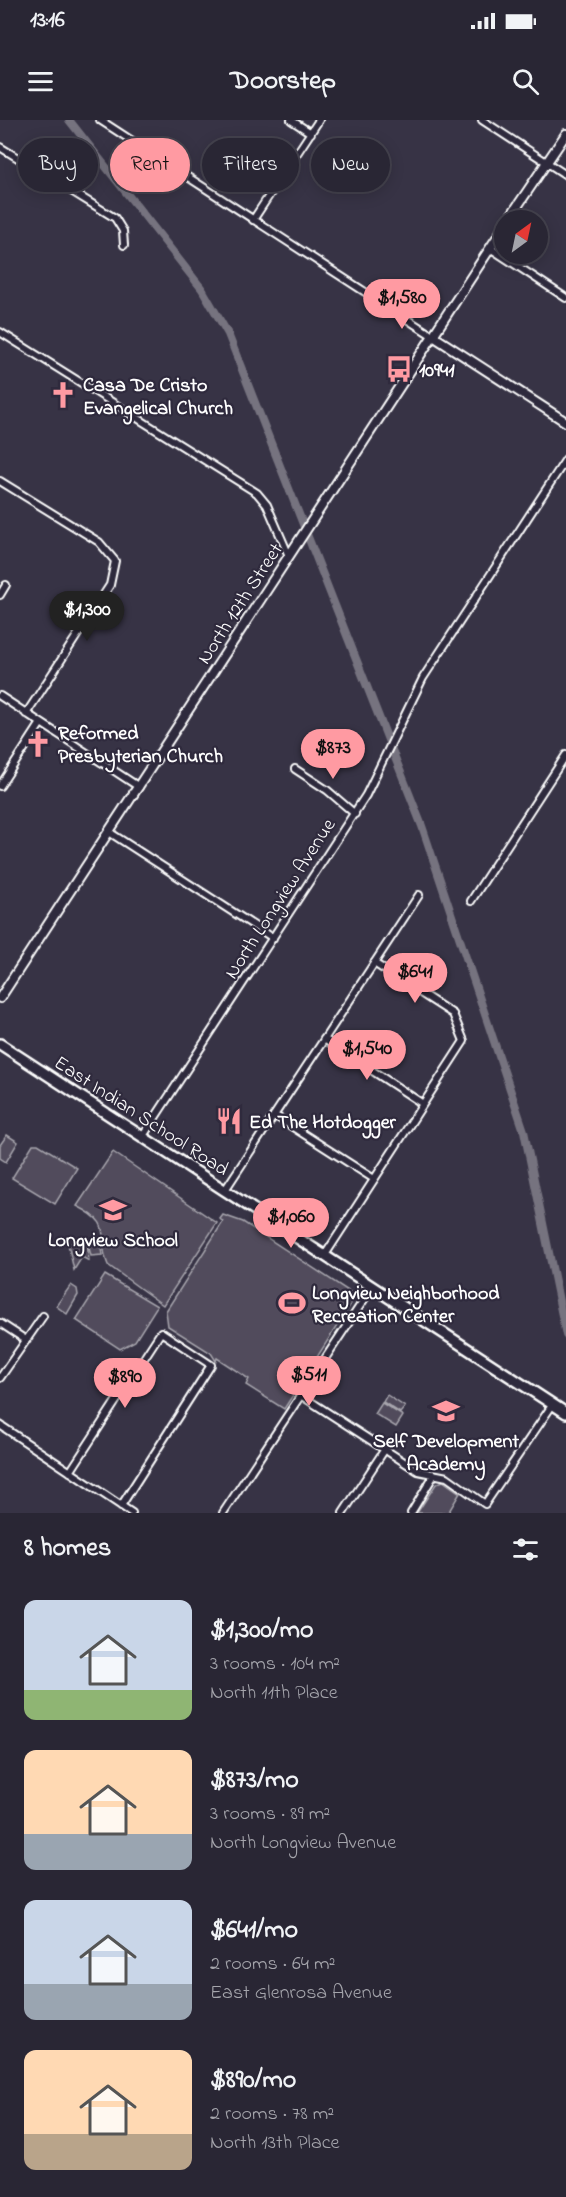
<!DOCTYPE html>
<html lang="en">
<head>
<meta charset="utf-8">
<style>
	:root { --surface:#292634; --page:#353240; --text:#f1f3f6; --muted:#a5a5ac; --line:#45434f; --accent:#ff9aa2 }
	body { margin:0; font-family:"Indie Flower",sans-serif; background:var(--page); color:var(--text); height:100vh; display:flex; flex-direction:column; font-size:22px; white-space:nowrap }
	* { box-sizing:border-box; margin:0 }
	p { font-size:20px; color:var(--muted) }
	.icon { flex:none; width:33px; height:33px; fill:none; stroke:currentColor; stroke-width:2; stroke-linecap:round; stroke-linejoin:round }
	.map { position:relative; height:1393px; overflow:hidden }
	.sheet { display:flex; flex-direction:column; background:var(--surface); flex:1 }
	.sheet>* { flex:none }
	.guide { position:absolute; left:18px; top:18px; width:531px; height:54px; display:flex; gap:12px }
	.needle { width:39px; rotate:33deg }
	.buttons { position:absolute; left:494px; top:90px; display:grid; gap:12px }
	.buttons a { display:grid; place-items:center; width:54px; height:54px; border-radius:50%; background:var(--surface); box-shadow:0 3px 15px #0003,0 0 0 2px var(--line); font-size:30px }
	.price { position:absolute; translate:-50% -51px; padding:0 14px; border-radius:21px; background:var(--accent); color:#111; font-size:20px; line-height:39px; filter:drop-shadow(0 2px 3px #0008) }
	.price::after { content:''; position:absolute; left:50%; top:36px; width:18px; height:14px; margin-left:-9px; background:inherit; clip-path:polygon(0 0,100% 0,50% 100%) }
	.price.selected { background:#222; color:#fff }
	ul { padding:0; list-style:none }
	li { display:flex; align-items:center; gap:18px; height:150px; padding:0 24px }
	li span { display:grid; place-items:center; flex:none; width:168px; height:120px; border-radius:12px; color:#555 }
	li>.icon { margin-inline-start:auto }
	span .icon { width:72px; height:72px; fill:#fffc; stroke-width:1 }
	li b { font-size:26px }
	h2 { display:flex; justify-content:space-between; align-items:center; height:72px; padding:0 24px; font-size:26px }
	.chip { padding:0 21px; border-radius:27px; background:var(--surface); box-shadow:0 3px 15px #0003,0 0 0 2px var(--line); font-size:21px; line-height:54px }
	.chip.selected { background:var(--accent); color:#111 }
	.status { display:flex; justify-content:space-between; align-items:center; height:42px; padding:0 30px; background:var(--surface); direction:ltr }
	.status svg { height:16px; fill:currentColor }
	header { display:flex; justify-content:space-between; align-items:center; height:78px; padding:0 24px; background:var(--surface); font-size:27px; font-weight:700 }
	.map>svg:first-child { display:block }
	.green { fill:#514c5c; stroke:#a8a6ae; stroke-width:1.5 }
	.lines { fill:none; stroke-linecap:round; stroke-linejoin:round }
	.canal { stroke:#76737f; stroke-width:8 }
	.minor-casing { stroke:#fff; stroke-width:10 }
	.tertiary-casing { stroke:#fff; stroke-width:12 }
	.secondary-casing { stroke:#fff; stroke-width:14 }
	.minor { stroke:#2f2a3d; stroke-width:6 }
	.tertiary { stroke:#2f2a3d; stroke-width:8 }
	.secondary { stroke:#2f2a3d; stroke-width:9 }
	.labels { text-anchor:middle; stroke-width:4.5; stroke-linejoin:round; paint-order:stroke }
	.poi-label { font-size:20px; font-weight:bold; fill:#fff; stroke:#2f2a3d; text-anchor:start }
	.street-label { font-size:20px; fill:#fff; stroke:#2f2a3d }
</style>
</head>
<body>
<div class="status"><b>13:16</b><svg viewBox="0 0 49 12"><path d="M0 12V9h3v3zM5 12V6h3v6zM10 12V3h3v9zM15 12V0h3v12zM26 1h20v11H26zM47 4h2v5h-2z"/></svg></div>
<header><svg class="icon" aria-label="menu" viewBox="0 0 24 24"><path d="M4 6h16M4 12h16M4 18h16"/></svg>Doorstep<svg class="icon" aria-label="search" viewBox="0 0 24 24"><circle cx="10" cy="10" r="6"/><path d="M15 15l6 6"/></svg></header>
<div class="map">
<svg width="566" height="1393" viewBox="0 0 566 1393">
	<rect width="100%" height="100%" fill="#373345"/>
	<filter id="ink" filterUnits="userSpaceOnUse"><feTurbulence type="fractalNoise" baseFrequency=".0167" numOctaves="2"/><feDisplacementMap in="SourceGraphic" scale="12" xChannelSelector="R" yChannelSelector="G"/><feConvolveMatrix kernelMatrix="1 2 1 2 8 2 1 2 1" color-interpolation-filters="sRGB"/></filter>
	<g filter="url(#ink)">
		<path class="green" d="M7,1015L18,1022L6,1042L0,1038V1025Z
			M33,1024H38L77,1048L55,1084L12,1058Z
			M113,1032L217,1103L163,1185L108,1145C95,1114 117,1106 77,1086Z
			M223,1095L243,1102L356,1176L284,1289L246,1265L249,1259L217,1238L216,1241L211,1233L168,1206L166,1191L223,1102L220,1099Z
			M99,1117L102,1135L91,1136L87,1120L89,1141L82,1137L74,1150L68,1124Z
			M105,1155L157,1186L135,1221L120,1229L76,1200Z
			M71,1165L77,1169L78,1175L67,1194L56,1186Z
			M387,1275L405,1287L400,1293L383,1282Z
			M382,1283L403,1296L396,1307L375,1294Z
			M443,1361L460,1373L448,1393H417L436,1364Z"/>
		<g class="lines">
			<path class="canal" d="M69,0L202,169L228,214L422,706L524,1011L566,1215"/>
			<defs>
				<path id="minor" d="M100,0L433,216
					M291,0L311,13
					M482,0L566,55
					M0,27L115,98L123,111L124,125
					M253,100L319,0
					M490,128L566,178
					M0,212L257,373L267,385L289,436
					M0,361L99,422L115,441L110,465L26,594
					M0,475L6,465
					M0,576L139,667
					M295,649L327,670L355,694
					M0,666L41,603
					M109,712L273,818
					M471,781L566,635
					M324,919L423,984
					M274,995L374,1059
					M143,1016L366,675L423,558L566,339
					M225,1070L419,775
					M325,1135L464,921L453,894L374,843
					M0,1203L26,1220
					M0,1258L43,1196
					M302,1276L418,1351L447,1357L485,1384L553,1284
					M0,1305L132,1393
					M70,1352L161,1212L211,1245L121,1386
					M223,1393L373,1166
					M343,1393L385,1329
					M411,1393L434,1355"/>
				<path id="tertiary" d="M508,100L566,14
					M433,216L566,302
					M0,878L504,107"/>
				<path id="secondary" d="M0,924L566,1293"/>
			</defs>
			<use href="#minor" class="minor-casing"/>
			<use href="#tertiary" class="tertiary-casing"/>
			<use href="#secondary" class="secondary-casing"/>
			<use href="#minor" class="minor"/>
			<use href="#tertiary" class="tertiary"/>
			<use href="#secondary" class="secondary"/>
		</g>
	</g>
	<defs>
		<symbol id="bus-bare" viewBox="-9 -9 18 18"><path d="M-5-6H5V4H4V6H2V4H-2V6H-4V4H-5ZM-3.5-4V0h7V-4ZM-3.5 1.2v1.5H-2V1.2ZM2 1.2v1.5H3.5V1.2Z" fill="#ff9aa2" stroke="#2f2a3d" stroke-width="2.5" paint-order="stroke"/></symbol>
		<symbol id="church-bare" viewBox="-9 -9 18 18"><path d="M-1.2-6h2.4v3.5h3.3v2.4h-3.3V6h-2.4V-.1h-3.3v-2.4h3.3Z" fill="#ff9aa2" stroke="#2f2a3d" stroke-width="2.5" paint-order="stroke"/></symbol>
		<symbol id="restaurant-bare" viewBox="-9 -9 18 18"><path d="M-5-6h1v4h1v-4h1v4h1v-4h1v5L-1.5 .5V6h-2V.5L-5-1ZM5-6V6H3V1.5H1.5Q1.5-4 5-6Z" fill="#ff9aa2" stroke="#2f2a3d" stroke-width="2.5" paint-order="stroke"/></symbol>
		<symbol id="school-bare" viewBox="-9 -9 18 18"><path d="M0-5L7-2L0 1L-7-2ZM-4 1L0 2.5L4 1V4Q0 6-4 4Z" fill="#ff9aa2" stroke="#2f2a3d" stroke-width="2.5" paint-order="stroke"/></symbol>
		<symbol id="stadium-bare" viewBox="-9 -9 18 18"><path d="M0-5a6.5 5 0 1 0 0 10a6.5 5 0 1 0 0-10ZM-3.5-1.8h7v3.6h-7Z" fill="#ff9aa2" stroke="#2f2a3d" stroke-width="2.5" paint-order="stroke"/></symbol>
	</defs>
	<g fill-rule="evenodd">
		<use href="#bus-bare" x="380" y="230" width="38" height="38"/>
		<use href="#church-bare" x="44" y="256" width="38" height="38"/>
		<use href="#church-bare" x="19" y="605" width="38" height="38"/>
		<use href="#restaurant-bare" x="210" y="982" width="38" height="38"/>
		<use href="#school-bare" x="94" y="1071" width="38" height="38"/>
		<use href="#stadium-bare" x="273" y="1164" width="38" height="38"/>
		<use href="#school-bare" x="427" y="1272" width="38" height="38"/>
	</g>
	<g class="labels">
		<g class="poi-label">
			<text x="419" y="256">10941</text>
			<text x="83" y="271">Casa De Cristo<tspan x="83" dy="23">Evangelical Church</tspan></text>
			<text x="58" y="619">Reformed<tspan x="58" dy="23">Presbyterian Church</tspan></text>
			<text x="249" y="1008">Ed The Hotdogger</text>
			<text x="113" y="1126" text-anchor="middle">Longview School</text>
			<text x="312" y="1179">Longview Neighborhood<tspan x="312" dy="23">Recreation Center</tspan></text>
			<text x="446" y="1327" text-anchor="middle">Self Development<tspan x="446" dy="23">Academy</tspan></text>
		</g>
		<g class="street-label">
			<text transform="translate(239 483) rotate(-57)" y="7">North 12th Street</text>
			<text transform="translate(279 778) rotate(-57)" y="7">North Longview Avenue</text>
			<text transform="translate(142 995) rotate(33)" y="7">East Indian School Road</text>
		</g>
	</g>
</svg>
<div class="buttons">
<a><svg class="needle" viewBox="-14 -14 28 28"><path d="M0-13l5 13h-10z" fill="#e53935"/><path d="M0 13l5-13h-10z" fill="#a5a5ac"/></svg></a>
</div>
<b class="price" style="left:402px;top:210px">$1,580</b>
<b class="price selected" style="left:87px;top:522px">$1,300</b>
<b class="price" style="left:333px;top:660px">$873</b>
<b class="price" style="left:415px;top:884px">$641</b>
<b class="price" style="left:367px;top:961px">$1,540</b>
<b class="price" style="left:291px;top:1129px">$1,060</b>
<b class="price" style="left:309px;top:1287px">$511</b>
<b class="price" style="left:125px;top:1289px">$890</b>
<div class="guide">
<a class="chip">Buy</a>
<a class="chip selected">Rent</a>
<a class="chip">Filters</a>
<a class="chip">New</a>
</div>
</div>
<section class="sheet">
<h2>8 homes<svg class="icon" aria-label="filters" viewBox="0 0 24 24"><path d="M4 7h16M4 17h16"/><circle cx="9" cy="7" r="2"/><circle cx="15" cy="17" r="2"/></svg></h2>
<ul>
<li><span style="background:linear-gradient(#c9d6e8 75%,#8fb573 0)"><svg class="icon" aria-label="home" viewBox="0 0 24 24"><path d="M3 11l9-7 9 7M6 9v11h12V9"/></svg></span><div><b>$1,300/mo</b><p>3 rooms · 104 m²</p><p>North 11th Place</p></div></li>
<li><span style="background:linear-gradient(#ffd9b3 70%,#9aa5b1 0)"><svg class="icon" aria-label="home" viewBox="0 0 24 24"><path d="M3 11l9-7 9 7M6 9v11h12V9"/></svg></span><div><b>$873/mo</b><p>3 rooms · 89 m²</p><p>North Longview Avenue</p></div></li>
<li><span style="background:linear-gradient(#c9d6e8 70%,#9aa5b1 0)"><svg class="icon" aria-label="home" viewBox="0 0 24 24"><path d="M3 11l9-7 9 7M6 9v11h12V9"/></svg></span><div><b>$641/mo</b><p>2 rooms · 64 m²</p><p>East Glenrosa Avenue</p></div></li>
<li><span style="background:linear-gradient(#ffd9b3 70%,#b9a48a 0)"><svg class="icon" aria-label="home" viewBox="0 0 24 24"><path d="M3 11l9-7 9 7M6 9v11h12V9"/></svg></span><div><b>$890/mo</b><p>2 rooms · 78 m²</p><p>North 13th Place</p></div></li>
</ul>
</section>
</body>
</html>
